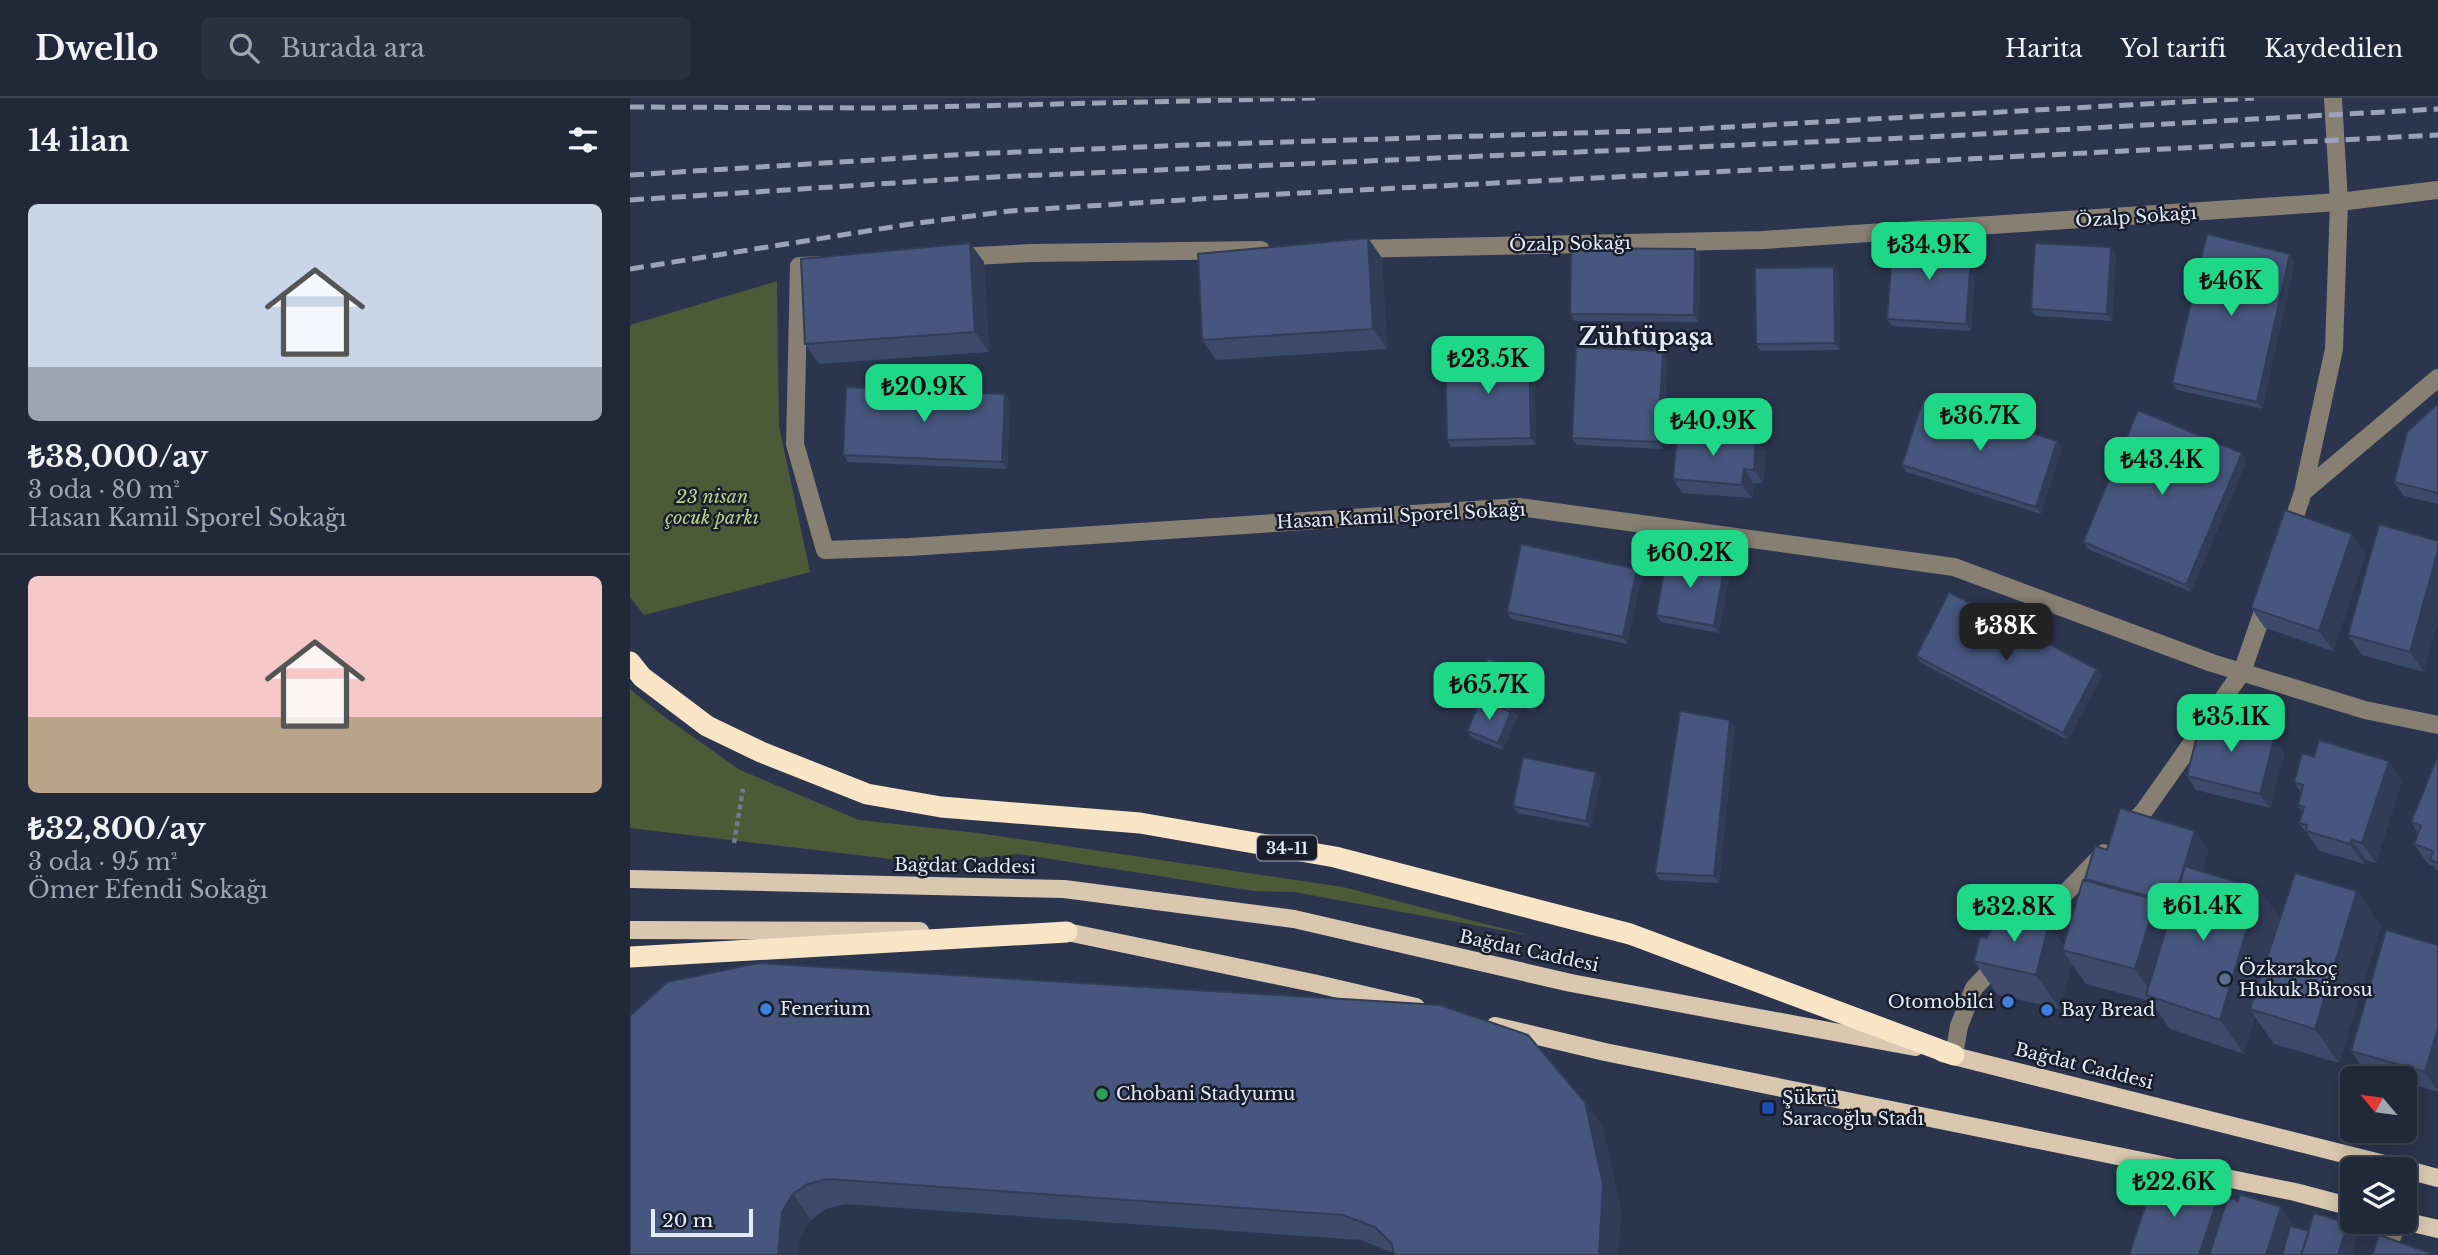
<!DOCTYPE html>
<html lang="tr">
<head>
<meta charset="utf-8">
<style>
	:root { --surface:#20283a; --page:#283042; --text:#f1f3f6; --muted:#a2a6af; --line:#3d4454; --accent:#1ed888 }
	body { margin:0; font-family:"Libre Baskerville",serif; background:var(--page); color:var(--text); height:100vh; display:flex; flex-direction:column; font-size:26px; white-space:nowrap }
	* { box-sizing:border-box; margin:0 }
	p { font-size:23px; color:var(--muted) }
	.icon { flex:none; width:38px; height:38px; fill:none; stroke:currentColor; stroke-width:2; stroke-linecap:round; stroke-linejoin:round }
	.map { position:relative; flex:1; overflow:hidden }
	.panel { display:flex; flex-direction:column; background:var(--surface); width:630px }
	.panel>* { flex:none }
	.needle { width:46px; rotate:299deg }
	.tools { position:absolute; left:1710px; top:968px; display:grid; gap:14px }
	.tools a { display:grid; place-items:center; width:77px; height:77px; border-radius:10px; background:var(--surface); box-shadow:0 4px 18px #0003,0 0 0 2px var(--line); font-size:35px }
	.scale { position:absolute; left:21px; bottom:18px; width:102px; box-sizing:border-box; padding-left:7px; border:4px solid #e3eafa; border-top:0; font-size:19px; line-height:24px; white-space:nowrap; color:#e3eafa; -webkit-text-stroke:5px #181d29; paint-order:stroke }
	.price { position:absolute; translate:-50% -60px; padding:0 16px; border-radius:14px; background:var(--accent); color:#111; font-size:23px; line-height:46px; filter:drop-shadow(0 2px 4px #0008) }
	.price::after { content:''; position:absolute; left:50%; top:42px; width:21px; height:16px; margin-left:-10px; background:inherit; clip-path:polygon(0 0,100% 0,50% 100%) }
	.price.selected { background:#222; color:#fff }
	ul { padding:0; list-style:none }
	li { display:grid; align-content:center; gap:14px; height:371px; padding:0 28px }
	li+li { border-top:2px solid var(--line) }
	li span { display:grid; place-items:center; height:217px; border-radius:10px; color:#555 }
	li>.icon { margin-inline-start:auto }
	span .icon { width:126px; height:126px; fill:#fffc; stroke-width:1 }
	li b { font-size:30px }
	h2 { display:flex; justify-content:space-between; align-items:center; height:84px; padding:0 28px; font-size:30px }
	header { display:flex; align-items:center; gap:42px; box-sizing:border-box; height:98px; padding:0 35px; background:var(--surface); border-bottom:2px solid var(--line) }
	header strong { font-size:33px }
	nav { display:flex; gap:38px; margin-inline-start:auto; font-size:24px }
	.search { width:490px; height:63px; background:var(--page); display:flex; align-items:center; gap:18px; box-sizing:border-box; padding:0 24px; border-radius:10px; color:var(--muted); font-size:26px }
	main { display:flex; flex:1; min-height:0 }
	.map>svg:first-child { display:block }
	.green { fill:#4d5a38 }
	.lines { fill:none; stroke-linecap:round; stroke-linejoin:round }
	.path { stroke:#727b90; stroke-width:4.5; stroke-dasharray:5 3.5; stroke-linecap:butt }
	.minor { stroke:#887f73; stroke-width:18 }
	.major { stroke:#d9c8af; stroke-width:18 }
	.highway { stroke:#f9e5c6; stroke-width:21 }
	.rail { stroke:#9ba3b7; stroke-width:5; stroke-dasharray:14 7; stroke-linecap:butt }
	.wall { fill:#3c4a6b }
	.shaded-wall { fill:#313c57 }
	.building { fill:#46567c; stroke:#313c57; stroke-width:2 }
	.service-dot { fill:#5c6f8a; stroke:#181d29; stroke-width:2.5 }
	.shop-dot { fill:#3f7fe0; stroke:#181d29; stroke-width:2.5 }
	.leisure-dot { fill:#2e9e5b; stroke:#181d29; stroke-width:2.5 }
	.transit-dot { fill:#1a4fb4; stroke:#181d29; stroke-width:2.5 }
	.labels { text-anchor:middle; stroke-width:5; stroke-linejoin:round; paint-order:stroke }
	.shield { fill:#181d29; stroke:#a6acbb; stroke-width:2 }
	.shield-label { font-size:16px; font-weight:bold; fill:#e3eafa }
	.street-label { font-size:18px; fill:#e3eafa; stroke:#181d29 }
	.park-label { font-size:18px; font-style:italic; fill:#b9d48f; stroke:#181d29 }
	.poi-label { font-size:18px; fill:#e3eafa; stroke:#181d29; text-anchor:start }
	.district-label { font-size:24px; font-weight:bold; fill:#e3eafa; stroke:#181d29 }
</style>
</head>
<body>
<header>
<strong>Dwello</strong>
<div class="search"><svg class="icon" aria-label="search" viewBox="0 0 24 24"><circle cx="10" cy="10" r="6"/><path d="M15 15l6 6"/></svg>Burada ara</div>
<nav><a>Harita</a><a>Yol tarifi</a><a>Kaydedilen</a></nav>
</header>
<main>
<section class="panel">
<h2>14 ilan<svg class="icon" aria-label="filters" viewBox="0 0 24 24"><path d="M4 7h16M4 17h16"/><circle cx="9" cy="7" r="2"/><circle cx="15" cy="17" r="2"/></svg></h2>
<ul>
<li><span style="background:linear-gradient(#c9d6e8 75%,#9aa5b1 0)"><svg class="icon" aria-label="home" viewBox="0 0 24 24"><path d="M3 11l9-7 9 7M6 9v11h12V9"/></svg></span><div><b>₺38,000/ay</b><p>3 oda · 80 m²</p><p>Hasan Kamil Sporel Sokağı</p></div></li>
<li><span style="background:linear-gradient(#f6c9c9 65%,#b9a48a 0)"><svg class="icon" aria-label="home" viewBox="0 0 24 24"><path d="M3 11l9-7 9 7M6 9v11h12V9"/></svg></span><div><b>₺32,800/ay</b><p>3 oda · 95 m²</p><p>Ömer Efendi Sokağı</p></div></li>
</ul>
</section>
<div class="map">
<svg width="1808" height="1157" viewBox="0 0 1808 1157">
	<rect width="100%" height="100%" fill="#2b354e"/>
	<path class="green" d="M147,183L149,328L180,474L14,517L0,499V227Z
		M0,591L32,617L110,672L229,722L348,735L713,789L898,837L664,794L624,793L389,756L295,765L0,730Z"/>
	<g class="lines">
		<path class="path" d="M104,745L113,691"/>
		<path class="minor" d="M722,151L1133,142L1709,104L1808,92
			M327,159L402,155L631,152
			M194,167L169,168L165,346L195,452L280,449L889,409L1324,469L1582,565L1735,612L1808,627
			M1673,394L1704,251L1709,104L1703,0
			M1658,439L1673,394L1808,280
			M1495,732L1514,713L1612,574L1637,502
			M1394,838L1474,755
			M1324,957L1329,928L1344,890L1370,863
			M1774,1100L1782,1073
			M1755,1157L1768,1124"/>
		<path class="major" d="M0,781L434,791L664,821L941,885L1285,949
			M0,832L290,833
			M423,834H437L683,885L786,909
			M865,928L975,954L1665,1094L1722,1109
			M1312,955L1774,1071
			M1774,1071L1808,1080
			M1774,1123L1808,1131"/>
		<path class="highway" d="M0,564L12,579L77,628L131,654L237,696L311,709L510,725L705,759L1000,836L1324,957
			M0,859L437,834"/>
		<path class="rail" d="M0,9L255,10L685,0
			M0,77L340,56L558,47L1045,32L1624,0
			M0,102L342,80L1297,39L1808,11
			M0,171L281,126L380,113L632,97L1808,37"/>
	</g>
	<path class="wall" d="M1065,151L1070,158L1069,224L945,223L940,216Z
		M1347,155L1341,233L1262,228L1257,221Z
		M1486,156L1482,223L1406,218L1401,211Z
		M752,160L757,251L586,262L572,242Z
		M1665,163L1632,311L1547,292L1542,285Z
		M354,164L359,254L189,266L175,246Z
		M1204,169L1209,176L1210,252L1131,253L1126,246Z
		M899,253L904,260L906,347L821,349L817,342Z
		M1037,260L1033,351L947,347L942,340Z
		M380,303L377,371L218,364L213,357Z
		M1808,305V406L1774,398L1764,384Z
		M1432,350L1411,416L1277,374L1272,367Z
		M1136,354L1133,385H1123L1122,400L1052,395L1043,381Z
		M1617,362L1561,494L1458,451L1453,444Z
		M1808,443L1794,574L1732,557L1718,537Z
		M1736,455L1703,553L1635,530L1621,510Z
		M1100,474L1089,535L1031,524L1026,517Z
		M1012,478L997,546L882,521L877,514Z
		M1286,558L1467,571L1472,578L1438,642L1291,565Z
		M896,580L912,596L905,614L892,609L887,621H886L873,652L842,640L837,633L850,602L845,595Z
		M1100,622L1105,629L1089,785L1030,782L1025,775Z
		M1594,624H1623L1632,638L1644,641L1654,655L1640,710L1566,692L1557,678Z
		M1808,657V774L1804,768L1798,766L1784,746L1788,735L1781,724Z
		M1684,659L1759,663L1772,683L1746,765L1736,762L1734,766L1690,753L1669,725L1672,714L1668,707L1671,695L1664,684Z
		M966,674L971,681L961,729L888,715L883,708Z
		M1565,733L1578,753L1572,774L1650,820L1751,828L1709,965L1644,946L1625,919L1614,956L1540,931L1520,903L1456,886L1442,866L1430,911L1368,897L1344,863L1356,840L1433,847L1457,783L1455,781L1477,752Z
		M1808,847V994L1774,984V980H1760L1735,973L1721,953Z
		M0,918L955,1004L973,1030L991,1112L988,1157H764L763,1155L731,1142L215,1106L196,1111L181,1122L170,1139L167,1157H0Z"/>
	<path class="shaded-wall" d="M738,140L752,160L757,251L743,231Z
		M340,145L354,164L359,254L345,234Z
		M1342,148L1347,155L1341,233L1336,226Z
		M1481,149L1486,156L1482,223L1477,216Z
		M1065,151L1070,158L1069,224L1064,217Z
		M1660,156L1665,163L1632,311L1627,304Z
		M1204,169L1209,176L1210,252L1205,245Z
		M899,253L904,260L906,347L901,340Z
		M1033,253L1037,260L1033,351L1028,344Z
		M375,296L380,303L377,371L372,364Z
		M1126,340L1136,354L1133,385L1124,372Z
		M1427,343L1432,350L1411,416L1406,409Z
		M1612,355L1617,362L1561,494L1556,487Z
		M1114,371L1123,385L1122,400L1112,387Z
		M1722,436L1736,455L1703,553L1689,533Z
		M1808,452V522L1794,574L1780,554Z
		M1095,467L1100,474L1089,535L1084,528Z
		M1007,471L1012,478L997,546L993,539Z
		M1467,571L1472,578L1438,642L1433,635Z
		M891,572L901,586L902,582L912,596L905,614L895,601L890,577Z
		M882,595L892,609L887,621L878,608Z
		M881,614L886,621L873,652L868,645Z
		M1100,622L1105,629L1089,785L1084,778Z
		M1623,624L1633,637L1629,649L1620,635Z
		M1644,641L1654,655L1640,710L1630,696Z
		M1759,663L1772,683L1746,765L1732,745Z
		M966,674L971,681L961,729L956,723Z
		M1565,733L1578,753L1557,825L1543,805Z
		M1722,742L1736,762L1734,766L1720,746Z
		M1629,791L1654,825L1620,911L1625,919L1614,956L1590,922Z
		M1727,793L1751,828L1709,965L1685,931Z
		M1526,802L1550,837L1525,900L1505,871Z
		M1419,826L1438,854L1432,852L1442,866L1430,911L1406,877Z
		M1808,930V993L1795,974Z
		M955,1004L973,1030L991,1112L988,1157H969Z
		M163,1096L181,1122L170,1139L167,1157H148L152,1114Z
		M1589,1097L1603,1117L1589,1157H1569Z
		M1651,1109L1665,1129L1656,1157H1636Z
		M1718,1125L1727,1138L1722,1157H1708Z"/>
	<path class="building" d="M1577,136L1660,156L1627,304L1542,285Z
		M738,140L743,231L572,242L568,156Z
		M1263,142L1342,148L1336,226L1257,221Z
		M340,145L345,234L175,246L171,161Z
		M1405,145L1481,149L1477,216L1401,211Z
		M941,150L1065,151L1064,217L940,216Z
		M1204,169L1205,245L1126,246L1125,170Z
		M946,249L1033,253L1028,344L942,340Z
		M899,253L901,340L817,342L815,255Z
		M216,289L375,296L372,364L213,357Z
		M1293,301L1427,343L1406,409L1272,367Z
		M1808,305V395L1764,384L1777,334Z
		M1508,312L1612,355L1556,487L1453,444Z
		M1047,334L1126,340L1124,372L1114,371L1112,387L1043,381Z
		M1655,412L1722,436L1689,533L1621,510Z
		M1749,426L1808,443V452L1780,554L1718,537Z
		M891,446L1007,471L993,539L877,514Z
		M1037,456L1095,467L1084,528L1026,517Z
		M1319,494L1467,571L1433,635L1286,558Z
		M858,560L891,572L890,577L902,582L895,601L882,595L878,608L845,595Z
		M850,602L881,614L868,645L837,633Z
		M1050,613L1100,622L1084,778L1025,775Z
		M1596,617L1623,624L1620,635L1644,641L1630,696L1557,678L1572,618L1594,624Z
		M1689,642L1759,663L1732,745L1722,742L1720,746L1676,733L1677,727L1669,725L1674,709L1668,707L1673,687L1664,684L1672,655L1684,659Z
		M1808,657V765L1800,762L1803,753L1784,746L1791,728L1781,724Z
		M893,659L966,674L956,723L883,708Z
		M1490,710L1565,733L1543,805L1455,781L1465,748L1477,752Z
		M1555,768L1629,791L1590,922L1516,897Z
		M1665,775L1727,793L1685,931L1620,911Z
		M1453,782L1526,802L1505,871L1432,852Z
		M1374,812L1419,826L1406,877L1344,863L1350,838L1356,840Z
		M1756,832L1808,847V930L1795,974L1721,953Z
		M128,865L810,907L898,937L955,1004L973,1086L969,1157H764L762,1146L745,1129L713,1117L197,1081L178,1086L163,1096L152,1114L148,1157H0V918L37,884Z
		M1526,1076L1589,1097L1569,1157H1499Z
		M1610,1096L1651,1109L1636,1157H1579L1598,1099L1608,1103Z
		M1684,1115L1718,1125L1708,1157H1671Z
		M1660,1128L1679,1133L1671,1157H1652Z
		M1749,1137L1806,1157H1742Z"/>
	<circle class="service-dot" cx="1595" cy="881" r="7"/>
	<g class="shop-dot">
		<circle cx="1378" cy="904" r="7"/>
		<circle cx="136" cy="911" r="7"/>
		<circle cx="1417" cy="912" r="7"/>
	</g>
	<circle class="leisure-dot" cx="472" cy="996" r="7"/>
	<rect class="transit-dot" x="1131" y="1003" width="14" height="14" rx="3.5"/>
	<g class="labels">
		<rect class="shield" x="627" y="737.5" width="60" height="25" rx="5"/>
		<g class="shield-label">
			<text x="657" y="756">34-11</text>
		</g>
		<g class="street-label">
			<text transform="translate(1506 119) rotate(-4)" y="6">Özalp Sokağı</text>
			<text transform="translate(940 146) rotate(-1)" y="6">Özalp Sokağı</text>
			<text transform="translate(771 418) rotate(-3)" y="6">Hasan Kamil Sporel Sokağı</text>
			<text transform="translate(335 768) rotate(1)" y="6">Bağdat Caddesi</text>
			<text transform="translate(899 853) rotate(12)" y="6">Bağdat Caddesi</text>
			<text transform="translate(1454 968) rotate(14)" y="6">Bağdat Caddesi</text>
		</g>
		<g class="park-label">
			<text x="82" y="405">23 nisan<tspan x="82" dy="21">çocuk parkı</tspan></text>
		</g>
		<g class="poi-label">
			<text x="1609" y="877">Özkarakoç<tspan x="1609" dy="21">Hukuk Bürosu</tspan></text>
			<text x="1364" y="910" text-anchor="end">Otomobilci</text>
			<text x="150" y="917">Fenerium</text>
			<text x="1431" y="918">Bay Bread</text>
			<text x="486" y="1002">Chobani Stadyumu</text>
			<text x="1152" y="1006">Şükrü<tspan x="1152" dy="21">Saracoğlu Stadı</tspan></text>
		</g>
		<g class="district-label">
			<text x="1016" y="247">Zühtüpaşa</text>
		</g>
	</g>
</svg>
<div class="tools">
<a><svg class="needle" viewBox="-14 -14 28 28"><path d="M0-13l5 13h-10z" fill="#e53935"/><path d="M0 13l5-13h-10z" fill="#a2a6af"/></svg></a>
<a><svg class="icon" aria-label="layers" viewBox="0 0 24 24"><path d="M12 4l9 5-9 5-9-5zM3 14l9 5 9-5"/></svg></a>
</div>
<div class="scale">20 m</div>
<b class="price" style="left:1299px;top:184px">₺34.9K</b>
<b class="price" style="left:1601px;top:220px">₺46K</b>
<b class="price" style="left:858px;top:298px">₺23.5K</b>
<b class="price" style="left:294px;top:326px">₺20.9K</b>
<b class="price" style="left:1350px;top:355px">₺36.7K</b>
<b class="price" style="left:1083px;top:360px">₺40.9K</b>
<b class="price" style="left:1532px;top:399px">₺43.4K</b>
<b class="price" style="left:1060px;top:492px">₺60.2K</b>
<b class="price selected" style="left:1376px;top:565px">₺38K</b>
<b class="price" style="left:859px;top:624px">₺65.7K</b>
<b class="price" style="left:1601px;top:656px">₺35.1K</b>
<b class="price" style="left:1573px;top:845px">₺61.4K</b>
<b class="price" style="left:1384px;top:846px">₺32.8K</b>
<b class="price" style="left:1544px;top:1121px">₺22.6K</b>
</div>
</main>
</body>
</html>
